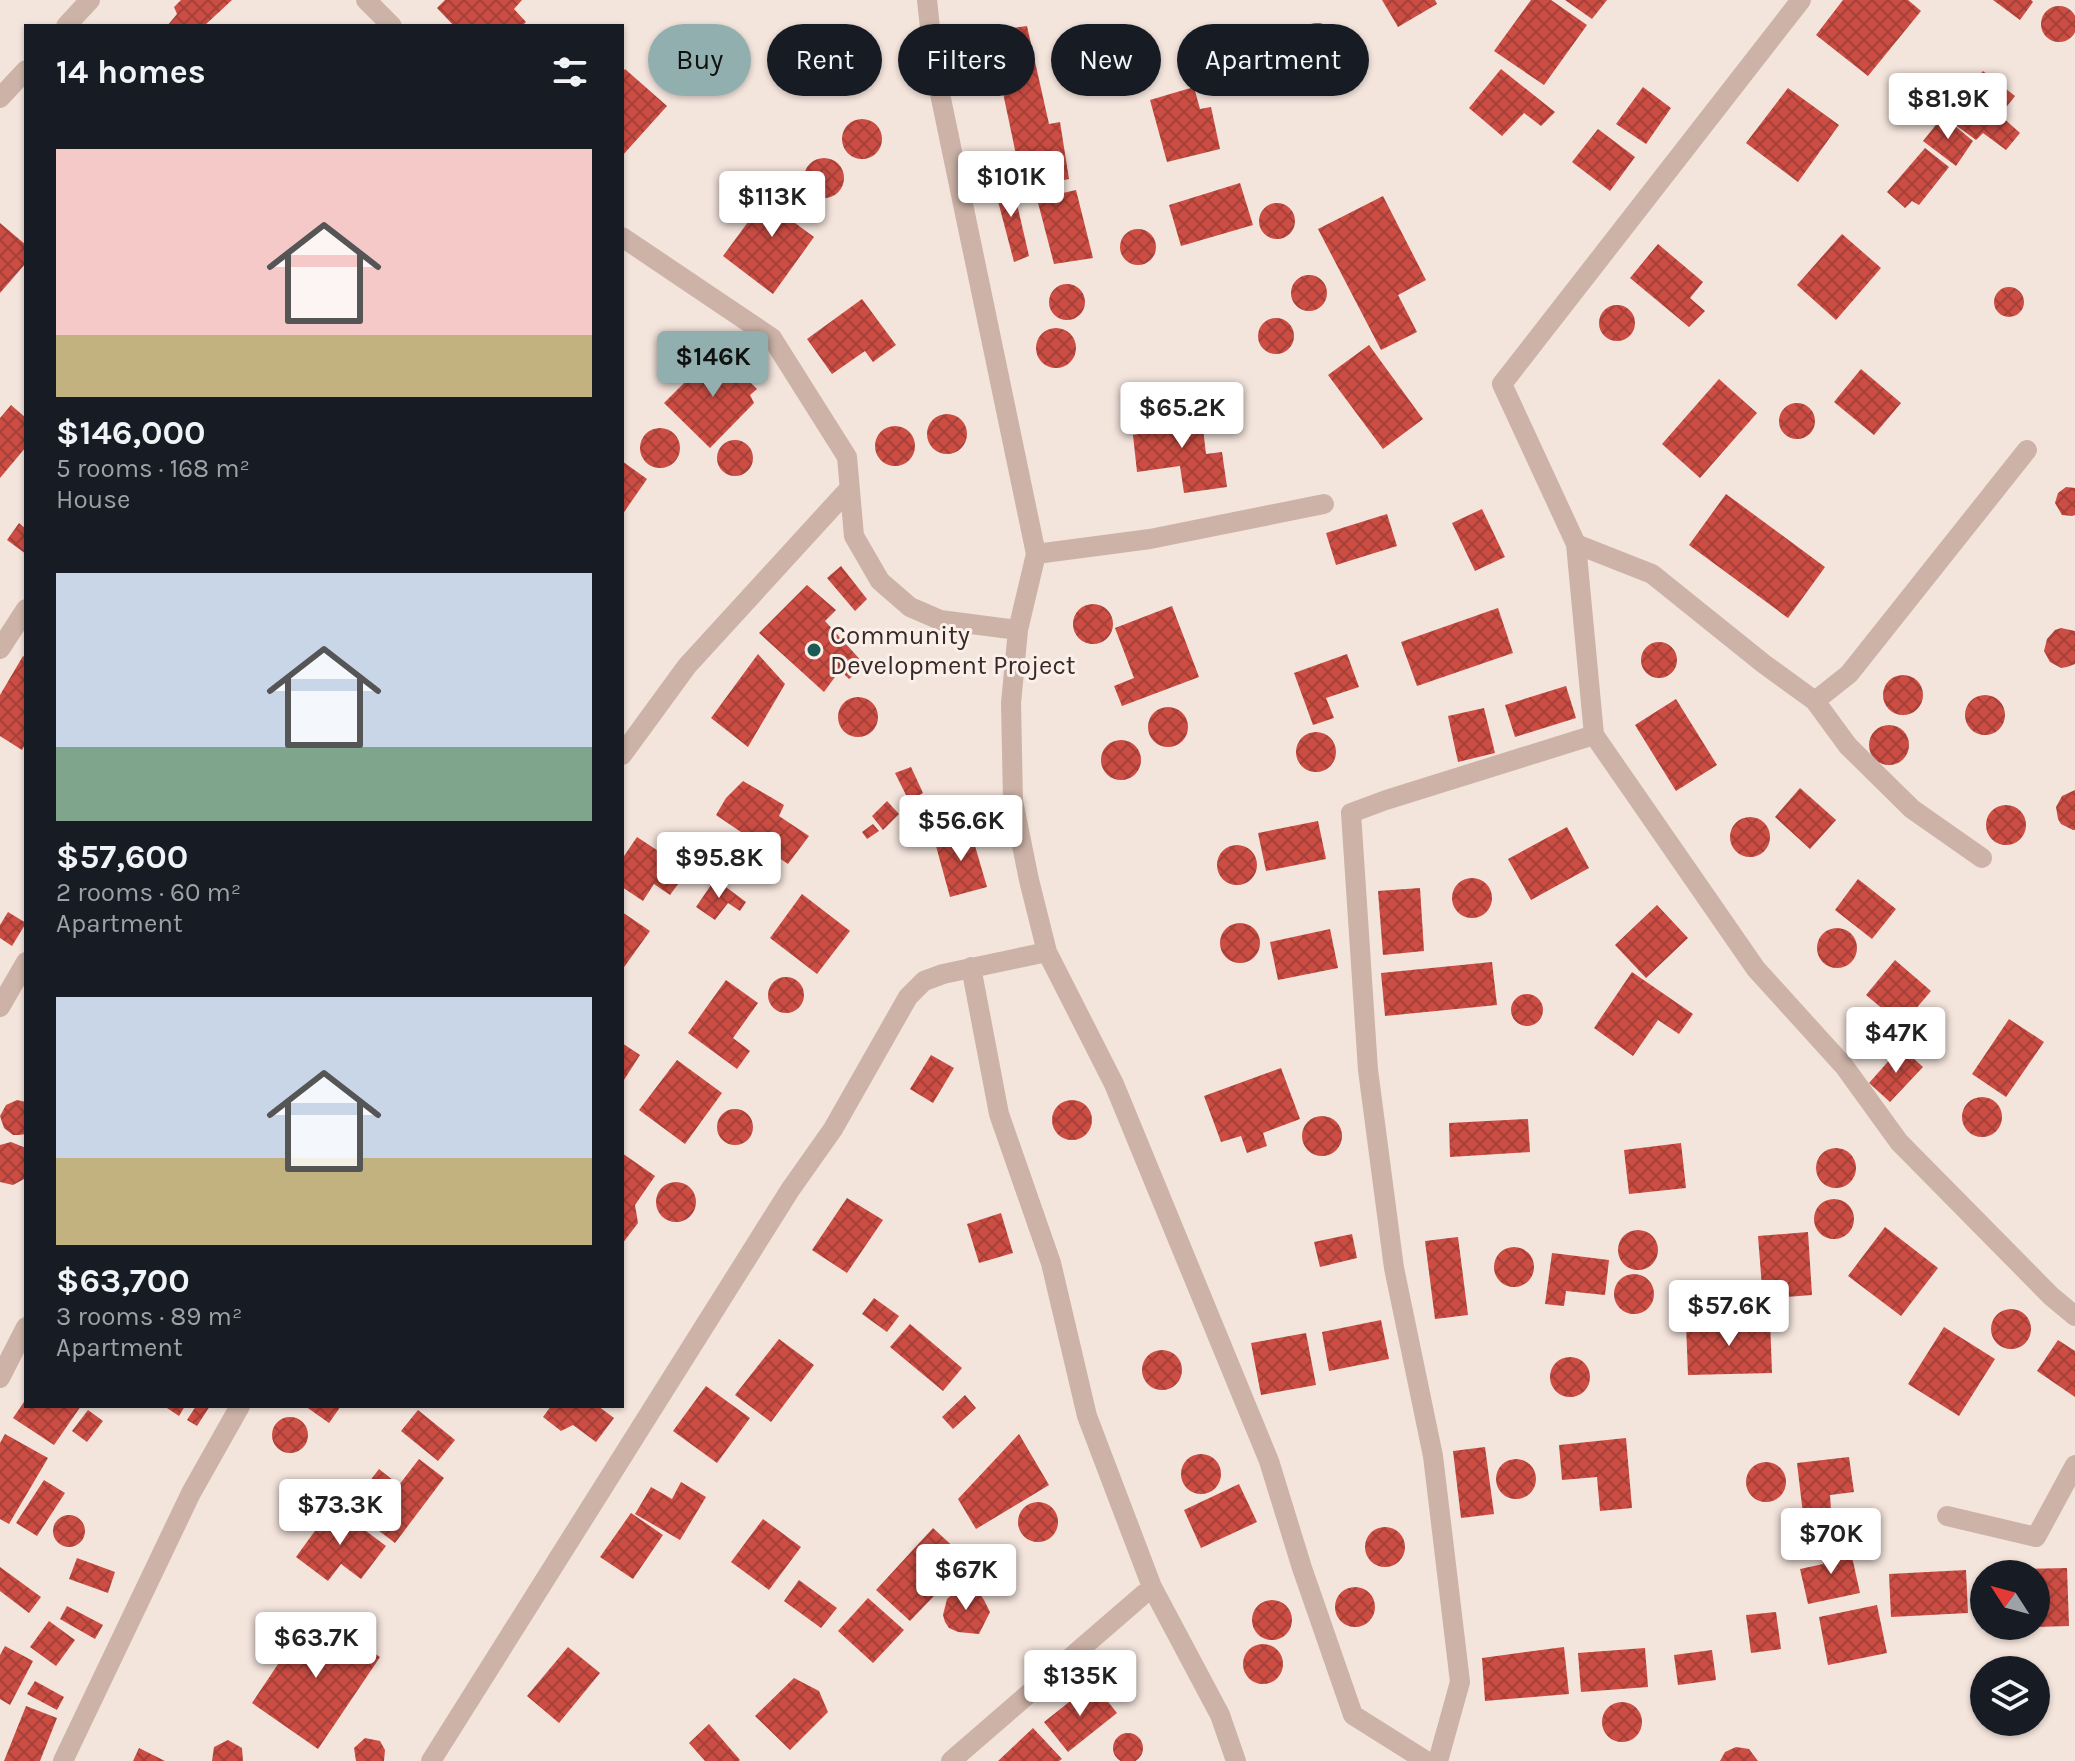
<!DOCTYPE html>
<html lang="en">
<head>
<meta charset="utf-8">
<style>
	:root { --surface:#171b24; --page:#20242c; --text:#f1f3f6; --muted:#9ea1a6; --accent:#91afae }
	body { margin:0; font-family:Karla,sans-serif; background:var(--page); color:var(--text); height:100vh; display:flex; flex-direction:column; font-size:30px; white-space:nowrap }
	* { box-sizing:border-box; margin:0 }
	p { font-size:26px; color:var(--muted) }
	.icon { flex:none; width:44px; height:44px; fill:none; stroke:currentColor; stroke-width:2; stroke-linecap:round; stroke-linejoin:round }
	.map { position:relative; flex:1; overflow:hidden }
	.details { position:absolute; left:24px; top:24px; width:600px; height:1384px; display:flex; flex-direction:column; background:var(--surface); border-radius:0px; box-shadow:0 2px 6px #0004 }
	.details>* { flex:none }
	.banner { position:absolute; left:648px; top:24px; width:760px; height:72px; display:flex; gap:16px }
	.needle { width:52px; rotate:306deg }
	.fabs { position:absolute; left:1970px; top:1560px; display:grid; gap:16px }
	.fabs a { display:grid; place-items:center; width:80px; height:80px; border-radius:50%; background:var(--surface); box-shadow:0 2px 6px #0004; font-size:40px }
	.price { position:absolute; translate:-50% -68px; padding:0 18px; border-radius:8px; background:#fff; color:#222; font-size:26px; line-height:52px; filter:drop-shadow(0 2px 4px #0008) }
	.price::after { content:''; position:absolute; left:50%; top:48px; width:24px; height:18px; margin-left:-12px; background:inherit; clip-path:polygon(0 0,100% 0,50% 100%) }
	.price.current { background:var(--accent); color:#111 }
	ul { padding:0; list-style:none }
	li { display:grid; align-content:center; gap:16px; height:424px; padding:0 32px }
	li span { display:grid; place-items:center; height:248px; border-radius:0px; color:#555 }
	li>.icon { margin-inline-start:auto }
	span .icon { width:144px; height:144px; fill:#fffc; stroke-width:1 }
	li b { font-size:34px }
	h2 { display:flex; justify-content:space-between; align-items:center; height:96px; padding:0 32px; font-size:34px }
	.pill { padding:0 28px; border-radius:36px; background:var(--surface); box-shadow:0 2px 6px #0004; font-size:28px; line-height:72px }
	.pill.current { background:var(--accent); color:#111 }
	.map>svg:first-child { display:block }
	.building { fill:url(#building-cross-hatch) }
	.lines { fill:none; stroke-linecap:round; stroke-linejoin:round }
	.minor { stroke:#ccb2a7; stroke-width:20 }
	.poi-dot { fill:#1c5b55; stroke:#faefe9; stroke-width:3 }
	.labels { text-anchor:middle; stroke-width:6; stroke-linejoin:round; paint-order:stroke }
	.poi-label { font-size:26px; fill:#382a28; stroke:#faefe9; text-anchor:start }
</style>
</head>
<body>
<div class="map">
<svg width="2075" height="1761" viewBox="0 0 2075 1761">
	<defs>
		<pattern id="building-cross-hatch" width="8" height="8" patternUnits="userSpaceOnUse" patternTransform="scale(2)"><rect width="8" height="8" fill="#cb4d43"/><path d="M0 0l8 8M0 8l8-8" fill="none" stroke="#a64038"/></pattern>
	</defs>
	<rect width="100%" height="100%" fill="#f3e4dc"/>
	<path class="building" d="M181,0H232L204,26H167L177,14L174,7Z
		M445,0H522L514,9L526,22L522,26H454L437,8Z
		M1382,0H1435L1437,4L1398,27Z
		M1531,0H1551L1587,25L1544,85L1494,51Z
		M1565,0H1607L1592,19Z
		M1843,0H1908L1921,11L1868,76L1816,35Z
		M1993,0H2031L2033,2L2020,20Z
		M2041 24a18 18 0 1 1 36 0a18 18 0 1 1-36 0Z
		M1299 41a18 18 0 1 1 36 0a18 18 0 1 1-36 0Z
		M1027,26L1049,124L1060,122L1069,179L1023,188L990,31Z
		M653 62a20 20 0 1 1 40 0a20 20 0 1 1-40 0Z
		M625,69L667,106L622,156V73Z
		M1501,69L1555,112L1541,126L1524,113L1502,136L1469,108Z
		M1983,71L2015,96L2000,115L2020,133L2006,150L1983,133L1976,140L1946,118Z
		M1194,87L1200,109L1211,107L1220,149L1167,162L1150,100Z
		M1643,87L1671,108L1646,144L1616,124Z
		M1788,88L1839,125L1798,182L1746,143Z
		M1943,116L1973,141L1956,166L1923,141Z
		M842 139a20 20 0 1 1 40 0a20 20 0 1 1-40 0Z
		M1598,129L1635,157L1610,191L1572,162Z
		M1925,148L1949,167L1919,205L1912,201L1905,208L1887,192Z
		M804 178a20 20 0 1 1 40 0a20 20 0 1 1-40 0Z
		M1011,178L1029,256L1014,262L993,182Z
		M779,180L810,202L795,223L814,237L773,294L723,256Z
		M1240,183L1253,225L1181,246L1169,205Z
		M1076,190L1093,258L1054,264L1037,199Z
		M1383,196L1426,280L1398,295L1417,332L1381,350L1318,229Z
		M1259 221a18 18 0 1 1 36 0a18 18 0 1 1-36 0Z
		M0,223L26,245V263L0,293Z
		M1120 247a18 18 0 1 1 36 0a18 18 0 1 1-36 0Z
		M1842,234L1881,268L1836,320L1797,285Z
		M1658,244L1703,282L1690,298L1705,311L1689,327L1630,278Z
		M1291 293a18 18 0 1 1 36 0a18 18 0 1 1-36 0Z
		M1049 302a18 18 0 1 1 36 0a18 18 0 1 1-36 0Z
		M1994 302a15 15 0 1 1 30 0a15 15 0 1 1-30 0Z
		M862,299L896,345L873,362L865,351L832,374L807,339Z
		M1599 323a18 18 0 1 1 36 0a18 18 0 1 1-36 0Z
		M1258 336a18 18 0 1 1 36 0a18 18 0 1 1-36 0Z
		M1036 348a20 20 0 1 1 40 0a20 20 0 1 1-40 0Z
		M1369,345L1423,419L1383,449L1328,375Z
		M717,350L757,389L750,395L754,403L710,448L664,403Z
		M1861,369L1901,403L1874,435L1834,402Z
		M1719,379L1757,413L1700,478L1662,444Z
		M1200,403L1206,454L1222,452L1227,487L1184,493L1180,466L1137,472L1133,435L1165,430L1162,408Z
		M1779 421a18 18 0 1 1 36 0a18 18 0 1 1-36 0Z
		M11,405L26,418V447L0,478V418Z
		M927 434a20 20 0 1 1 40 0a20 20 0 1 1-40 0Z
		M875 446a20 20 0 1 1 40 0a20 20 0 1 1-40 0Z
		M640 448a20 20 0 1 1 40 0a20 20 0 1 1-40 0Z
		M717 458a18 18 0 1 1 36 0a18 18 0 1 1-36 0Z
		M622,461L647,479L622,515Z
		M2066,487L2075,488V515L2072,516L2062,515L2055,503L2058,493Z
		M1726,494L1825,567L1788,618L1689,545Z
		M1482,509L1505,557L1475,571L1452,523Z
		M1387,514L1397,546L1336,565L1326,533Z
		M19,523L26,529V554L7,540Z
		M841,566L867,599L855,611L827,578Z
		M807,585L836,610L825,621L866,666L849,679L840,670L824,692L759,633Z
		M1073 624a20 20 0 1 1 40 0a20 20 0 1 1-40 0Z
		M1172,606L1199,677L1122,706L1114,686L1134,678L1115,628Z
		M1498,608L1513,653L1417,686L1401,642Z
		M2061,628L2075,631V664L2067,667L2061,668L2050,662L2044,651L2047,639L2055,630Z
		M1641 660a18 18 0 1 1 36 0a18 18 0 1 1-36 0Z
		M758,654L785,684L748,747L711,718Z
		M1347,654L1359,687L1326,698L1334,718L1313,725L1294,673Z
		M23,656L26,658V743L22,750L0,736V695Z
		M1883 695a20 20 0 1 1 40 0a20 20 0 1 1-40 0Z
		M1566,686L1576,718L1515,737L1505,705Z
		M1965 715a20 20 0 1 1 40 0a20 20 0 1 1-40 0Z
		M838 717a20 20 0 1 1 40 0a20 20 0 1 1-40 0Z
		M1676,699L1717,765L1676,791L1635,725Z
		M1148 727a20 20 0 1 1 40 0a20 20 0 1 1-40 0Z
		M1484,708L1495,753L1458,762L1448,716Z
		M1869 745a20 20 0 1 1 40 0a20 20 0 1 1-40 0Z
		M1296 752a20 20 0 1 1 40 0a20 20 0 1 1-40 0Z
		M1101 760a20 20 0 1 1 40 0a20 20 0 1 1-40 0Z
		M911,767L923,793L909,801L895,773Z
		M743,781L784,805L779,816L809,836L788,864L716,815L726,798Z
		M1800,788L1836,820L1810,849L1775,817Z
		M2075,790V830H2073L2061,824L2058,819L2056,807L2062,796Z
		M887,801L899,814L883,830L872,816Z
		M1986 825a20 20 0 1 1 40 0a20 20 0 1 1-40 0Z
		M1730 837a20 20 0 1 1 40 0a20 20 0 1 1-40 0Z
		M958,821L968,822L987,887L950,897L936,846L957,839Z
		M1318,821L1326,859L1266,871L1258,833Z
		M873,824L879,831L867,839L862,832Z
		M1567,827L1589,868L1531,900L1508,859Z
		M682 850a18 18 0 1 1 36 0a18 18 0 1 1-36 0Z
		M637,837L675,862L668,871L681,880L670,895L654,884L643,901L622,887V859Z
		M1217 865a20 20 0 1 1 40 0a20 20 0 1 1-40 0Z
		M1452 898a20 20 0 1 1 40 0a20 20 0 1 1-40 0Z
		M715,879L746,902L740,911L728,903L715,920L696,907Z
		M1858,879L1896,909L1872,939L1835,910Z
		M1420,888L1424,951L1383,955L1378,891Z
		M802,894L850,931L817,974L770,938Z
		M1657,905L1688,938L1646,978L1615,945Z
		M8,912L26,923L12,946L0,938V925Z
		M622,912L650,931L622,970Z
		M1220 943a20 20 0 1 1 40 0a20 20 0 1 1-40 0Z
		M1817 948a20 20 0 1 1 40 0a20 20 0 1 1-40 0Z
		M1330,929L1338,968L1278,980L1270,942Z
		M1895,960L1931,991L1902,1025L1866,995Z
		M1492,962L1497,1005L1385,1016L1381,973Z
		M1632,972L1693,1014L1679,1034L1658,1020L1633,1056L1594,1028Z
		M768 995a18 18 0 1 1 36 0a18 18 0 1 1-36 0Z
		M726,980L758,1003L733,1038L750,1051L737,1069L688,1033Z
		M1511 1010a16 16 0 1 1 32 0a16 16 0 1 1-32 0Z
		M2009,1019L2044,1042L2006,1097L1972,1074Z
		M622,1043L640,1055L622,1083Z
		M1901,1047L1923,1067L1890,1102L1869,1083Z
		M931,1055L954,1068L933,1103L910,1089Z
		M677,1060L722,1093L685,1144L639,1110Z
		M1281,1068L1300,1119L1263,1133L1267,1146L1247,1153L1241,1136L1221,1142L1204,1096Z
		M1962 1117a20 20 0 1 1 40 0a20 20 0 1 1-40 0Z
		M1052 1120a20 20 0 1 1 40 0a20 20 0 1 1-40 0Z
		M17,1100L26,1102V1134L19,1135H13L4,1128L0,1116L6,1105Z
		M717 1127a18 18 0 1 1 36 0a18 18 0 1 1-36 0Z
		M1302 1136a20 20 0 1 1 40 0a20 20 0 1 1-40 0Z
		M1528,1119L1530,1152L1450,1157L1449,1123Z
		M11,1142L26,1148V1178L13,1185L0,1182V1145Z
		M1681,1143L1686,1188L1629,1194L1624,1150Z
		M1816 1168a20 20 0 1 1 40 0a20 20 0 1 1-40 0Z
		M622,1153L655,1176L635,1205L638,1223L622,1244Z
		M656 1202a20 20 0 1 1 40 0a20 20 0 1 1-40 0Z
		M847,1198L883,1220L847,1273L812,1250Z
		M1814 1219a20 20 0 1 1 40 0a20 20 0 1 1-40 0Z
		M1001,1213L1013,1253L979,1263L967,1224Z
		M1885,1227L1938,1268L1901,1316L1848,1276Z
		M1618 1250a20 20 0 1 1 40 0a20 20 0 1 1-40 0Z
		M1808,1232L1812,1295L1786,1297L1787,1311L1764,1313L1758,1236Z
		M1352,1234L1357,1258L1320,1267L1314,1242Z
		M1458,1237L1468,1315L1435,1319L1425,1241Z
		M1494 1267a20 20 0 1 1 40 0a20 20 0 1 1-40 0Z
		M1552,1253L1609,1260L1605,1295L1566,1291L1564,1306L1545,1304Z
		M1614 1294a20 20 0 1 1 40 0a20 20 0 1 1-40 0Z
		M874,1298L899,1316L887,1332L862,1314Z
		M1991 1329a20 20 0 1 1 40 0a20 20 0 1 1-40 0Z
		M1381,1320L1389,1359L1329,1371L1322,1332Z
		M1770,1320L1772,1373L1688,1375L1686,1324Z
		M910,1324L962,1368L943,1391L890,1347Z
		M1944,1327L1995,1359L1959,1416L1908,1384Z
		M1306,1333L1316,1385L1261,1395L1251,1343Z
		M779,1339L814,1365L771,1422L735,1395Z
		M2058,1340L2075,1351V1397L2037,1371Z
		M1142 1370a20 20 0 1 1 40 0a20 20 0 1 1-40 0Z
		M1550 1377a20 20 0 1 1 40 0a20 20 0 1 1-40 0Z
		M706,1386L750,1418L717,1463L673,1431Z
		M965,1395L976,1408L953,1429L942,1417Z
		M26,1399V1406H81L54,1445L13,1418Z
		M168,1406H185L179,1416L167,1408Z
		M196,1406H210L197,1426L187,1420Z
		M305,1406H341L329,1423Z
		M551,1406H598L614,1418L596,1442L573,1425L561,1431L543,1417Z
		M88,1410L103,1421L87,1442L72,1431Z
		M418,1410L455,1440L438,1461L401,1431Z
		M272 1435a18 18 0 1 1 36 0a18 18 0 1 1-36 0Z
		M5,1434L48,1458L9,1524L0,1519V1443Z
		M1019,1434L1049,1485L976,1529L958,1499Z
		M1626,1438L1632,1508L1600,1511L1597,1477L1562,1480L1559,1445Z
		M1485,1447L1494,1514L1461,1518L1453,1451Z
		M1181 1474a20 20 0 1 1 40 0a20 20 0 1 1-40 0Z
		M1849,1457L1854,1492L1830,1495L1831,1510L1803,1514L1797,1463Z
		M419,1459L444,1478L395,1543L340,1501L357,1480L366,1486L379,1469L399,1485Z
		M1496 1479a20 20 0 1 1 40 0a20 20 0 1 1-40 0Z
		M1746 1482a20 20 0 1 1 40 0a20 20 0 1 1-40 0Z
		M44,1480L65,1493L37,1536L16,1523Z
		M681,1482L706,1497L680,1540L635,1514L651,1487L672,1499Z
		M1239,1484L1257,1522L1201,1548L1184,1510Z
		M1018 1522a20 20 0 1 1 40 0a20 20 0 1 1-40 0Z
		M333,1506L386,1546L361,1579L341,1564L328,1581L296,1557Z
		M631,1513L663,1535L633,1579L600,1557Z
		M53 1531a16 16 0 1 1 32 0a16 16 0 1 1-32 0Z
		M763,1519L801,1547L769,1590L731,1562Z
		M1365 1547a20 20 0 1 1 40 0a20 20 0 1 1-40 0Z
		M933,1528L959,1552L955,1574L910,1621L876,1590Z
		M1849,1543L1860,1593L1808,1604L1800,1569L1823,1564L1821,1549Z
		M77,1558L115,1572L108,1593L69,1579Z
		M0,1567L41,1597L29,1613L0,1591Z
		M2067,1568L2069,1626L2036,1627V1574H1985V1570Z
		M1966,1570L1968,1613L1891,1617L1889,1574Z
		M799,1580L837,1608L821,1628L784,1601Z
		M1335 1607a20 20 0 1 1 40 0a20 20 0 1 1-40 0Z
		M957,1590L980,1594L984,1600L990,1612L979,1634L958,1632L949,1628L945,1622L943,1615L947,1599Z
		M868,1598L904,1630L873,1663L838,1631Z
		M1252 1620a20 20 0 1 1 40 0a20 20 0 1 1-40 0Z
		M1877,1605L1887,1653L1828,1665L1819,1617Z
		M67,1606L103,1625L95,1639L60,1619Z
		M313,1612L380,1657L318,1749L252,1703Z
		M1776,1612L1781,1649L1751,1653L1746,1615Z
		M49,1621L75,1640L56,1666L30,1647Z
		M1243 1664a20 20 0 1 1 40 0a20 20 0 1 1-40 0Z
		M5,1646L33,1661L10,1705L0,1699V1655Z
		M568,1647L600,1673L559,1723L527,1696Z
		M1564,1647L1569,1694L1485,1701L1482,1658Z
		M1645,1648L1648,1687L1581,1692L1578,1653Z
		M1712,1650L1716,1680L1678,1685L1674,1655Z
		M794,1678L819,1691L828,1712L790,1750L755,1716Z
		M35,1681L64,1697L57,1710L27,1694Z
		M1093,1683L1117,1713L1068,1752L1044,1722Z
		M1602 1722a20 20 0 1 1 40 0a20 20 0 1 1-40 0Z
		M26,1706L57,1718L40,1761H4Z
		M709,1724L740,1760L739,1761H705L689,1743Z
		M1033,1728L1062,1759L1059,1761H998Z
		M1113 1748a15 15 0 1 1 30 0a15 15 0 1 1-30 0Z
		M365,1738L380,1741L385,1750L384,1761H356L354,1748Z
		M228,1740L242,1748L243,1761H212L214,1747Z
		M1736,1747L1749,1749L1758,1761H1720L1725,1752Z
		M139,1748L165,1761H133Z"/>
	<g class="lines">
		<path class="minor" d="M366,0L392,26
			M927,0L934,65L1036,554L1018,630L1011,703L1013,801L1029,880L1047,952
			M1801,0L1502,384L1576,544L1594,735L1756,969L1844,1066L1899,1142L2051,1296L2075,1316
			M66,26L90,0
			M0,98L26,70
			M622,237L772,338L847,457L854,536L880,581L910,607L940,620L1018,630
			M1576,544L1652,574L1764,664L1815,701L1849,674L2027,450
			M1036,554L1150,539L1324,504
			M0,649L26,609
			M1815,701L1848,746L1912,809L1982,858
			M622,755L687,666L848,490
			M971,967L999,1114L1051,1263L1087,1416L1152,1587L1220,1715L1236,1761
			M0,1007L26,962
			M0,1378L26,1327
			M1947,1516L2036,1537L2075,1465
			M63,1761L191,1493L240,1406
			M431,1761L790,1190L833,1129L908,997L924,981L943,974L1047,952L1114,1084L1269,1461L1302,1568L1353,1715L1426,1761
			M951,1761L1152,1587
			M1438,1761L1460,1682L1433,1456L1394,1268L1368,1070L1351,813L1386,800L1594,735"/>
	</g>
	<circle class="poi-dot" cx="814" cy="650" r="8"/>
	<g class="labels">
		<g class="poi-label">
			<text x="830" y="644">Community<tspan x="830" dy="30">Development Project</tspan></text>
		</g>
	</g>
</svg>
<div class="fabs">
<a><svg class="needle" viewBox="-14 -14 28 28"><path d="M0-13l5 13h-10z" fill="#e53935"/><path d="M0 13l5-13h-10z" fill="#9ea1a6"/></svg></a>
<a><svg class="icon" aria-label="layers" viewBox="0 0 24 24"><path d="M12 4l9 5-9 5-9-5zM3 14l9 5 9-5"/></svg></a>
</div>
<b class="price" style="left:1948px;top:141px">$81.9K</b>
<b class="price" style="left:1011px;top:219px">$101K</b>
<b class="price" style="left:772px;top:239px">$113K</b>
<b class="price current" style="left:713px;top:399px">$146K</b>
<b class="price" style="left:1182px;top:450px">$65.2K</b>
<b class="price" style="left:961px;top:863px">$56.6K</b>
<b class="price" style="left:719px;top:900px">$95.8K</b>
<b class="price" style="left:1896px;top:1075px">$47K</b>
<b class="price" style="left:1729px;top:1348px">$57.6K</b>
<b class="price" style="left:340px;top:1547px">$73.3K</b>
<b class="price" style="left:1831px;top:1576px">$70K</b>
<b class="price" style="left:966px;top:1612px">$67K</b>
<b class="price" style="left:316px;top:1680px">$63.7K</b>
<b class="price" style="left:1080px;top:1718px">$135K</b>
<div class="banner">
<a class="pill current">Buy</a>
<a class="pill">Rent</a>
<a class="pill">Filters</a>
<a class="pill">New</a>
<a class="pill">Apartment</a>
</div>
<section class="details">
<h2>14 homes<svg class="icon" aria-label="filters" viewBox="0 0 24 24"><path d="M4 7h16M4 17h16"/><circle cx="9" cy="7" r="2"/><circle cx="15" cy="17" r="2"/></svg></h2>
<ul>
<li><span style="background:linear-gradient(#f6c9c9 75%,#c2b280 0)"><svg class="icon" aria-label="home" viewBox="0 0 24 24"><path d="M3 11l9-7 9 7M6 9v11h12V9"/></svg></span><div><b>$146,000</b><p>5 rooms · 168 m²</p><p>House</p></div></li>
<li><span style="background:linear-gradient(#c9d6e8 70%,#7fa58c 0)"><svg class="icon" aria-label="home" viewBox="0 0 24 24"><path d="M3 11l9-7 9 7M6 9v11h12V9"/></svg></span><div><b>$57,600</b><p>2 rooms · 60 m²</p><p>Apartment</p></div></li>
<li><span style="background:linear-gradient(#c9d6e8 65%,#c2b280 0)"><svg class="icon" aria-label="home" viewBox="0 0 24 24"><path d="M3 11l9-7 9 7M6 9v11h12V9"/></svg></span><div><b>$63,700</b><p>3 rooms · 89 m²</p><p>Apartment</p></div></li>
</ul>
</section>
</div>
</body>
</html>
